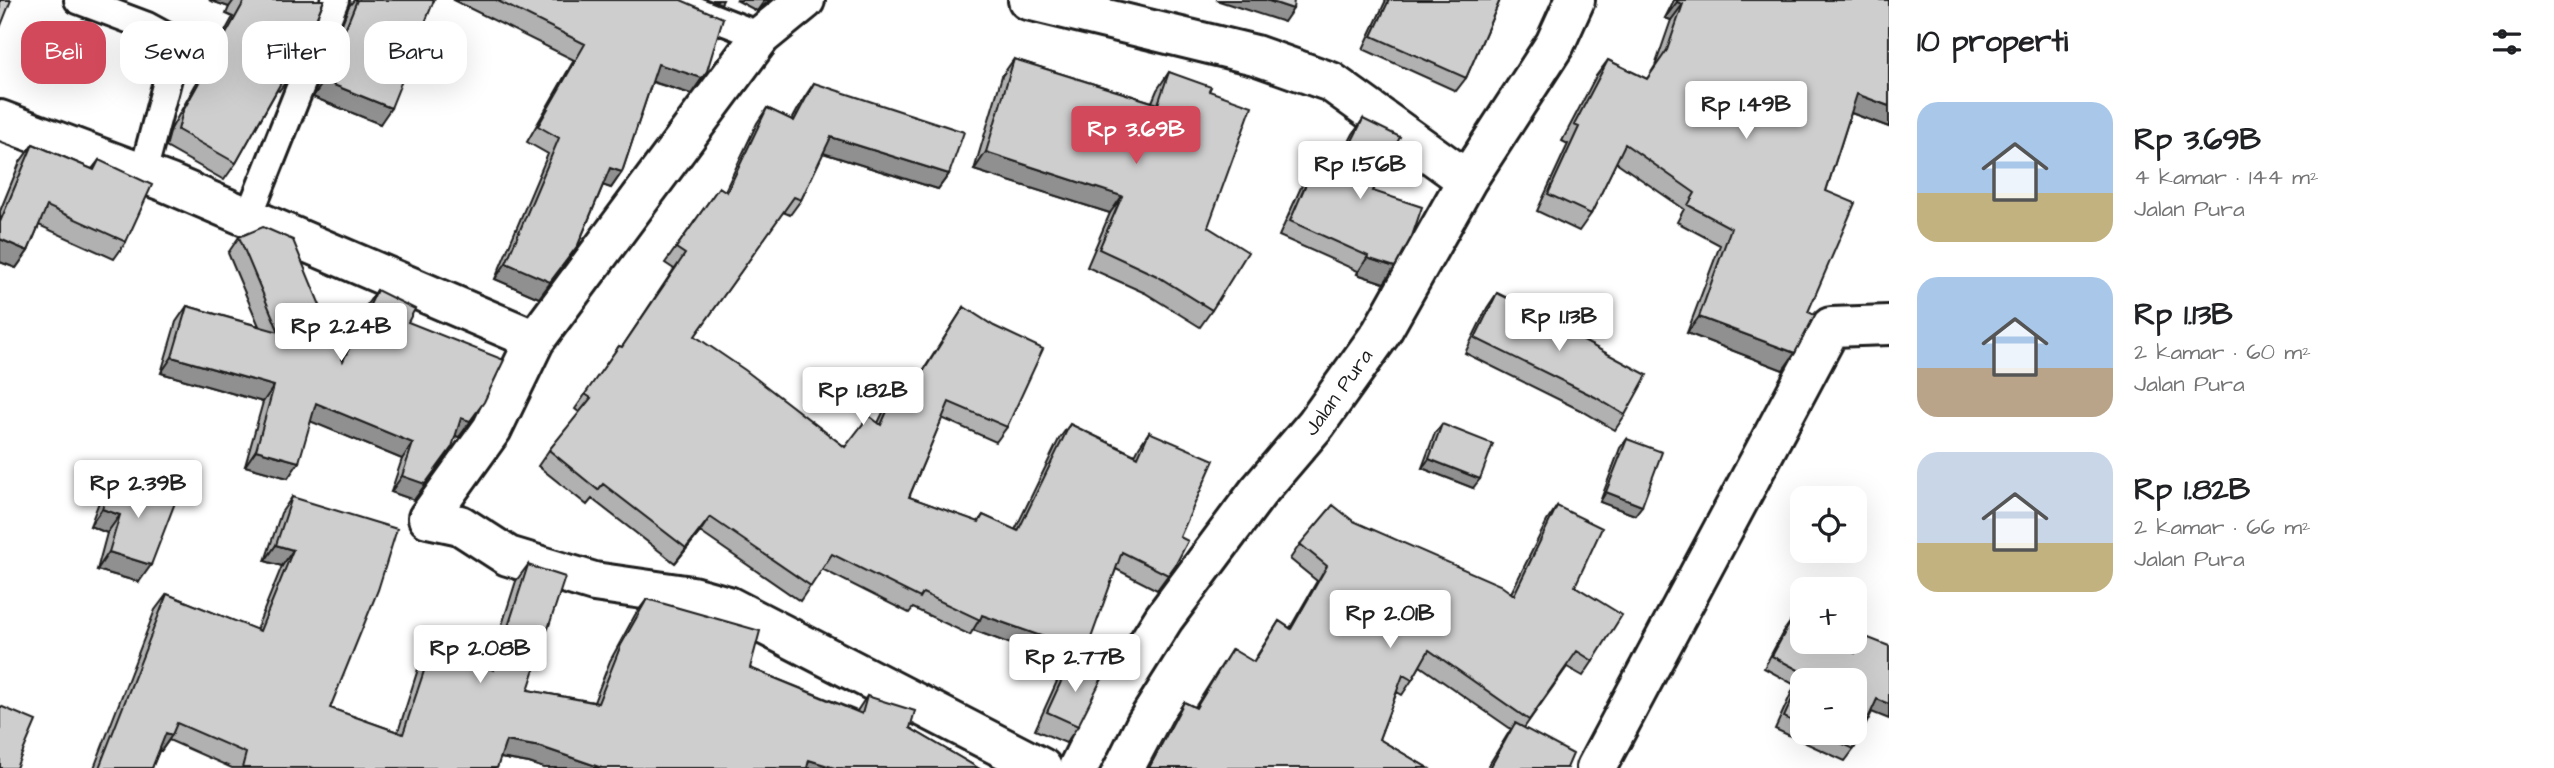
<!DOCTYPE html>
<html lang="id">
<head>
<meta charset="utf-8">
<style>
	:root { --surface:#fff; --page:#f2f2f2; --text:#202124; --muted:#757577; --accent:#d1495b }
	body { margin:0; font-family:"Architects Daughter",sans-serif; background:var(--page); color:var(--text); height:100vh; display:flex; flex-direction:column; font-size:26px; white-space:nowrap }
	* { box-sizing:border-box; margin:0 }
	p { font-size:23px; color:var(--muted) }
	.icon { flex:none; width:38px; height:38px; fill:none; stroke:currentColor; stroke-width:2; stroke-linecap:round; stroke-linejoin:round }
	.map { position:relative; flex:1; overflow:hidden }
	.drawer { display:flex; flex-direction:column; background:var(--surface); width:665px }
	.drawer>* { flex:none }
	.top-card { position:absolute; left:21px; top:21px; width:665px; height:63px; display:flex; gap:14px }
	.buttons { position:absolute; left:1790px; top:486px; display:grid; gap:14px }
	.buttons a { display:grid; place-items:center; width:77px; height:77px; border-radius:14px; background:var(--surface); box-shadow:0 7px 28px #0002; font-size:35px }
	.price { position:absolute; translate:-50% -60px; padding:0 16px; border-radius:7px; background:#fff; color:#222; font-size:23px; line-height:46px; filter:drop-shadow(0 2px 4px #0008) }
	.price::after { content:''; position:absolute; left:50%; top:42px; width:21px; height:16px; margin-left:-10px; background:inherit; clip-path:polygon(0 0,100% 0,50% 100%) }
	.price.on { background:var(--accent); color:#fff }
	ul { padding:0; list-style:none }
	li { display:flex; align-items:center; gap:21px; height:175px; padding:0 28px }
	li span { display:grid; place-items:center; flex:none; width:196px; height:140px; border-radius:21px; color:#555 }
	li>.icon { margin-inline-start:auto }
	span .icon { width:84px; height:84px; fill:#fffc; stroke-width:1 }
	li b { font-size:30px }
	h2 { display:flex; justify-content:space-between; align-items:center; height:84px; padding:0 28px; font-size:30px }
	.pill { padding:0 24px; border-radius:21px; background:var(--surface); box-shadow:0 7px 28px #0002; font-size:24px; line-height:63px }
	.pill.on { background:var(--accent); color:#fff }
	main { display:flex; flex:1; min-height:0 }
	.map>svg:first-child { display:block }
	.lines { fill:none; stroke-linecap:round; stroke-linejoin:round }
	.lane-casing { stroke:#1c1c1c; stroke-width:32 }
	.street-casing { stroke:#1c1c1c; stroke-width:44 }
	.lane { stroke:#fff; stroke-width:26 }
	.street { stroke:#fff; stroke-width:38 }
	.wall { fill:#b1b1b1; stroke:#1c1c1c; stroke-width:2; fill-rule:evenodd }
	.shaded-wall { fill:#909090; stroke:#1c1c1c; stroke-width:2 }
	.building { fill:#cecece; stroke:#1c1c1c; stroke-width:2 }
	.labels { text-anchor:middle; stroke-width:6; stroke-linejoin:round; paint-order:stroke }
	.street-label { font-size:21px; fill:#1c1c1c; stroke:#fff }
</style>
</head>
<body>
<main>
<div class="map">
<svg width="1889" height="768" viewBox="0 0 1889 768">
	<rect width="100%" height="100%" fill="#fff"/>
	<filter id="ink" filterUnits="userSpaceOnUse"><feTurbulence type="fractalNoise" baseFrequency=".0143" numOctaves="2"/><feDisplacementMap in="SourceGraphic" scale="14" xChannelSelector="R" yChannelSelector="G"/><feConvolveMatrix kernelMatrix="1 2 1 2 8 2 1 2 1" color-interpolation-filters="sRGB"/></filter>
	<g filter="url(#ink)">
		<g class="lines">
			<defs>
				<path id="lane" d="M78,0L147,26L171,39L175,51L143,173
					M668,0L761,36
					M248,218L335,0"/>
				<path id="street" d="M805,0L761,36L535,340L492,429L428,518L460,525L508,556L594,582L692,596L728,606L1042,768
					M1028,0L1255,55L1331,82L1467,180
					M0,120L168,183L535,340
					M1078,768L1110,704L1164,618L1258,492L1316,424L1381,333L1467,180L1555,44L1575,0
					M1596,768L1831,327L1889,325"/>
			</defs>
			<use href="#lane" class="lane-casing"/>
			<use href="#street" class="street-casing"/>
			<use href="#lane" class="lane"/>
			<use href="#street" class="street"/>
		</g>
		<path class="wall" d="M209,0H324L296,68L279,91L277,90L236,163L224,180L166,147L171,129L233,17L226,14L229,7Z
			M354,0H434L380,124L313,97L349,6Z
			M453,0H681L691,94L652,82L622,172L611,188L603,185L578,245L539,298L495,279L548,154L527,142L574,60Z
			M736,0H770L757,11Z
			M1386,0H1500L1466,78L1456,91L1363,49Z
			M1674,0H1889V127L1851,113L1826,191L1808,312L1795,353L1783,370L1687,333L1720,245L1677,222L1684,209L1616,162L1591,214L1579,231L1537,211L1568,144L1562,141L1596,76L1608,60L1647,79L1655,66L1671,20L1665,18Z
			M1014,59L1152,102L1157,90L1169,72L1209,91L1208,227L1212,310L1200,327L1145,293L1087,267L1110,213L974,170L1002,76Z
			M814,83L949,174L938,189L823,153L801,200L790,215L783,212L695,336L845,447L878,423L887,404L897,389L908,394L964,307L1007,427L996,442L942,418L909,497L978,522L983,515L1015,530L1059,439L1070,424L1135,455L1139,447L1149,432L1180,537L1176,564L1157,590L1116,569L1077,665L1078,726L1066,743L1035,730L1058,679L1068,665L973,630L970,635L913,608L909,613L822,569L800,601L700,532L675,563L592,499L587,505L538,466L549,450L580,413L575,409L619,346L622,347L674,269L665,263L719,187L725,191L757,123L767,108L792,120L804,98Z
			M1363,119L1373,191L1395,267L1384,283L1357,274L1358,271L1279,236L1302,185L1312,170L1330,178L1353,134Z
			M33,144L92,169L99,160L126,242L114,259L39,225L28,251L16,268L0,262V211L20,162Z
			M239,237L341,357L366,306L377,290L408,322L459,437L456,436L414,500L391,492L402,459L311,421L288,478L245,466L263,402L161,373L176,322L187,306L259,326L228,253Z
			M1497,293L1565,331L1625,415L1615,430L1584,412L1465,353L1487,308Z
			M1442,424L1473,488L1422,468L1435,433Z
			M1627,439L1635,515L1600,502L1620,448Z
			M114,476L139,582L97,570L107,533L90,526L102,494Z
			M292,497L330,708L398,732L419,666L431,650L488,669L516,581L528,565V690L594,702L610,661L635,615L647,599L750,668L857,711L867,696L910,728L978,768H544L529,763L500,758L497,768H232L169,740L161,751H159L152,768H94L155,610L167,594L256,630L282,566L265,561L281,513Z
			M1557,506L1575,586L1593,661L1583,676L1567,667L1524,728L1567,768H1487L1511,729L1420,666L1412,680L1402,695L1397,692L1379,739L1428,768H1147L1174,717L1184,702L1195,707L1232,649L1253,662L1279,621L1290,628L1317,581L1290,559L1300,544L1353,521L1511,593L1547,521Z
			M1791,621L1851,652L1853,647L1861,635L1872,712L1854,749L1845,761L1775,729L1795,685L1764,668L1783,632ZM1802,681L1855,733H1802Z"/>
		<path class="shaded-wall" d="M209,0H234L229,7Z
			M712,0H723L721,4Z
			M765,0H770L757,11Z
			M1216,0H1266L1293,9L1284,22Z
			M1677,2L1683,4L1671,20L1665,18Z
			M658,64L707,71L691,94L647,80Z
			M324,81L391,108L380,124L313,97Z
			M1857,94L1889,106V127L1846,111Z
			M831,137L949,174L938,189L820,152Z
			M986,152L1122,196L1110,213L974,170Z
			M610,168L622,172L611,188L599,184Z
			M0,239L28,251L16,268L0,262Z
			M578,245L539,298L495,279L506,263Z
			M1367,258L1395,267L1384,283L1357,274Z
			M1699,317L1795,353L1783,370L1687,333Z
			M172,357L274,386L263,402L161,373Z
			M316,403L413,443L402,459L305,419Z
			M461,418H473L459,437L450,434Z
			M452,447L414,500L391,492L402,476Z
			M256,450L299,462L288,478L245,466Z
			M1429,459L1480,479L1473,488L1422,468Z
			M1606,492L1642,506L1635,515L1600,502Z
			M102,509L120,515L107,533L90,526Z
			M710,517L700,532L675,563L686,548Z
			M276,545L293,550L282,566L265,561Z
			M109,552L151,565L139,582L97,570Z
			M982,615L1086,652L1075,667L1070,662L1068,665L973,630Z
			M1877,699L1889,704V719L1869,711Z
			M166,733L172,735L161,751L155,749Z
			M506,741L541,747L602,768H544L529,763L495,757Z
			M809,760L835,768H803Z"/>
		<path class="building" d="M0,0H11L0,28Z
			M245,0H324L296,68L292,74L287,72L236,163L178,130L183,111Z
			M357,0H434L391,108L324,81Z
			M496,0H681L723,18L707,71L702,78L658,64L622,172L610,168L578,245L550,282L506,263L559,138L538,126L585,44Z
			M1266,0H1294L1293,9Z
			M1389,0H1500L1466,78L1372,36Z
			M1677,0H1889V106L1857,94L1826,191L1855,203L1808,312L1815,315L1795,353L1699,317L1731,228L1688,205L1695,193L1625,144L1591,214L1548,194L1579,127L1574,125L1608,60L1647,79L1667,50L1683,4L1677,2Z
			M1014,59L1158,104L1169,72L1211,87L1209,91L1252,106L1208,227L1248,252L1212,310L1157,276L1099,249L1122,196L986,152Z
			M814,83L964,132L949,174L831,137L801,200L794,197L695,336L745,370L845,447L869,416L881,425L897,389L909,394L964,307L994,326L1043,349L1007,427L949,402L909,497L979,522L983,515L1018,531L1070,424L1138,457L1149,432L1214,460L1180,537L1188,541L1176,564L1168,575L1122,552L1086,652L982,615L980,620L923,593L920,598L832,554L811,586L710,517L686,548L603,484L598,490L549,450L591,398L585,394L619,346L622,347L685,254L676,248L719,187L727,192L767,108L794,121Z
			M1363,119L1400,137L1373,191L1422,207L1412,236L1395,267L1367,258L1368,256L1290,221L1312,170L1333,179Z
			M33,144L94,170L99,160L152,185L126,242L47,206L28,251L0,239V222Z
			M263,227L293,240L343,361L377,290L415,309L408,322L504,360L484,402L470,421L461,418L452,447L425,484L402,476L413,443L316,403L299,462L256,450L274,386L172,357L187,306L279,332L239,237Z
			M1497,293L1567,327L1565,331L1647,375L1625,415L1595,397L1475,338Z
			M1442,424L1493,444L1480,479L1429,459Z
			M1627,439L1662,452L1642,506L1606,492Z
			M114,476L176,500L151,565L109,552L120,515L102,509Z
			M292,497L397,529L378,590L330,708L403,734L431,650L494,670L528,565L565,577L528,690L598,703L621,645L647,599L760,631L750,668L862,714L867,696L915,711L910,728L978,768H835L809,760L807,768H602L541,747L506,741L497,768H314L310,767V768H242L246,753L177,723L172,735L166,733L152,768H99L167,594L260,631L293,550L276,545Z
			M1333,505L1353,521L1500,585L1514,595L1557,506L1602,528L1575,586L1622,615L1593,661L1577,651L1529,720L1429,650L1412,680L1403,675L1379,739L1428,768H1149L1184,702L1196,708L1232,649L1254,662L1279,621L1291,629L1327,566L1300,544Z
			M1791,621L1802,627V642H1833L1855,653L1861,635L1889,646V704L1877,699L1854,749L1819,733H1855V681H1802V726L1784,717L1804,673L1772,656Z
			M1070,662L1103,676L1078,726L1047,712Z
			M0,706L36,721L16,768H0Z
			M1515,723L1573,754L1567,768H1490Z"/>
	</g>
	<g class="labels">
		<g class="street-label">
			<text transform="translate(1338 392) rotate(-54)" y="7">Jalan Pura</text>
		</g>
	</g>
</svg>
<div class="buttons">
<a><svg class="icon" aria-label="locate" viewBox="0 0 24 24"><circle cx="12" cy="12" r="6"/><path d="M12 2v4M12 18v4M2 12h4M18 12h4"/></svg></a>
<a>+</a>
<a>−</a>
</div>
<b class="price" style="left:1746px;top:141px">Rp 1.49B</b>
<b class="price on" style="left:1136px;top:166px">Rp 3.69B</b>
<b class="price" style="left:1360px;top:201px">Rp 1.56B</b>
<b class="price" style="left:1559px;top:353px">Rp 1.13B</b>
<b class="price" style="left:341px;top:363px">Rp 2.24B</b>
<b class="price" style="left:863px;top:427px">Rp 1.82B</b>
<b class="price" style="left:138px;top:520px">Rp 2.39B</b>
<b class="price" style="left:1390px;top:650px">Rp 2.01B</b>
<b class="price" style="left:480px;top:685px">Rp 2.08B</b>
<b class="price" style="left:1075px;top:694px">Rp 2.77B</b>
<div class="top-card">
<a class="pill on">Beli</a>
<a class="pill">Sewa</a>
<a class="pill">Filter</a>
<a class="pill">Baru</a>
</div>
</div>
<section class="drawer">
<h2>10 properti<svg class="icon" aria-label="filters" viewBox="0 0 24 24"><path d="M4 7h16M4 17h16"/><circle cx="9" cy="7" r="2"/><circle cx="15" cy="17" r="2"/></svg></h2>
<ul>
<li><span style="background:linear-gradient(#a9c7e8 65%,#c2b280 0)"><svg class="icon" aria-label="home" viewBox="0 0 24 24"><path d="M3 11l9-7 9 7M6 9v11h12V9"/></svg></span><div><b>Rp 3.69B</b><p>4 kamar · 144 m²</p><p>Jalan Pura</p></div></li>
<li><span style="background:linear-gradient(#a9c7e8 65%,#b9a48a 0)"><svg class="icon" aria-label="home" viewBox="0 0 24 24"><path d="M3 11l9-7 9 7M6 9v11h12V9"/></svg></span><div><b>Rp 1.13B</b><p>2 kamar · 60 m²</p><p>Jalan Pura</p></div></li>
<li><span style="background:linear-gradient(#c9d6e8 65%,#c2b280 0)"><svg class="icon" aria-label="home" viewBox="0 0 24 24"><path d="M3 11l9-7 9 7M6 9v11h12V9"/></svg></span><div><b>Rp 1.82B</b><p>2 kamar · 66 m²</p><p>Jalan Pura</p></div></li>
</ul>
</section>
</main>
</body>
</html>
